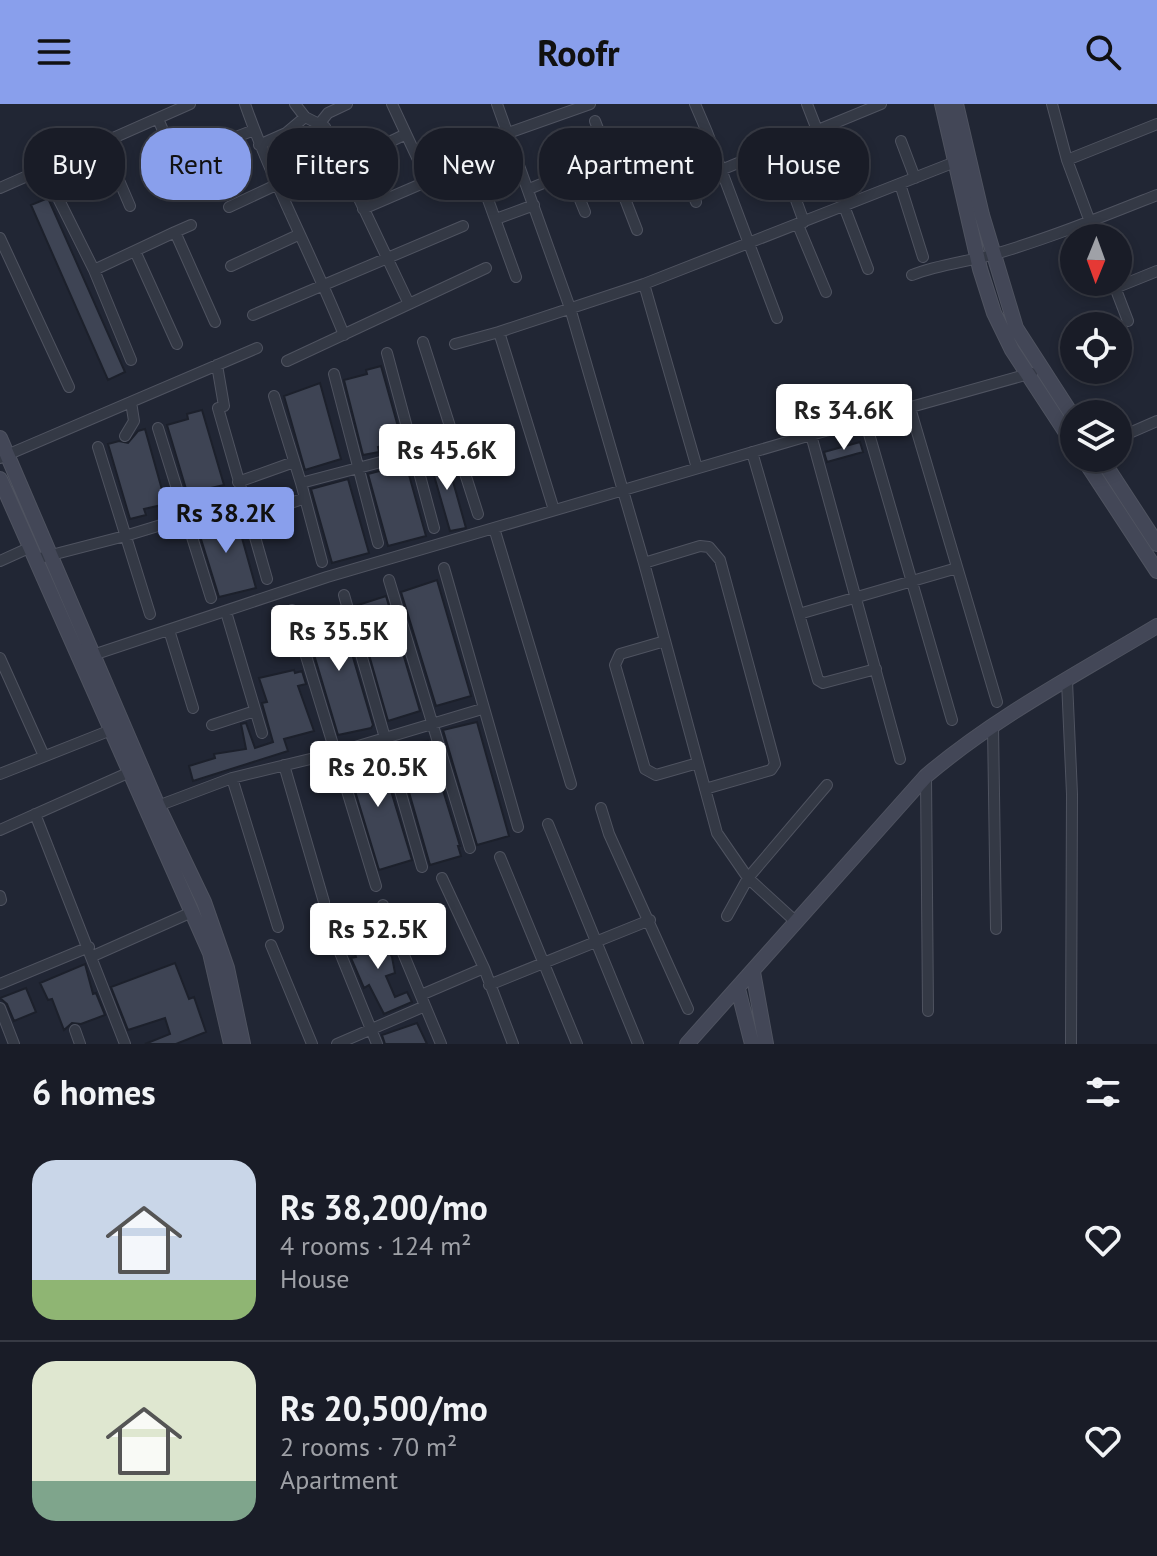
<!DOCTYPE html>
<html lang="en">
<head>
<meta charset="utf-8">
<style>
	:root { --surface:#191c27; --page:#22252f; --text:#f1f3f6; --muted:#9fa1a7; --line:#373a44; --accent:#899fec }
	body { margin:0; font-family:"PT Sans",sans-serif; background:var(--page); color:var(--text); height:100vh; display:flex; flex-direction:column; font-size:30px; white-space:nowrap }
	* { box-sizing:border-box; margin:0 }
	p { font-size:26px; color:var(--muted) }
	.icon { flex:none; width:44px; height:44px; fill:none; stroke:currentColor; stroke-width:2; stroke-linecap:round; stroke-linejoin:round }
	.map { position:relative; height:940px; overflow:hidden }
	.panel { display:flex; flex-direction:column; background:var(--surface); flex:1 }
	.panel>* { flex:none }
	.banner { position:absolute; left:24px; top:24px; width:1110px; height:72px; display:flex; gap:16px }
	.needle { width:52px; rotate:181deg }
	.tools { position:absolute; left:1060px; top:120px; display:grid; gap:16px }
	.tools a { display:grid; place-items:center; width:72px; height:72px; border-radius:50%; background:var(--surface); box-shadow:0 4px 12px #0003,0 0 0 2px var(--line); font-size:40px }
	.price { position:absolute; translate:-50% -68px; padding:0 18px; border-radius:8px; background:#fff; color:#222; font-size:26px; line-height:52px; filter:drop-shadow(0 2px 4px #0008) }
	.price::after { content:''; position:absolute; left:50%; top:48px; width:24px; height:18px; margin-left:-12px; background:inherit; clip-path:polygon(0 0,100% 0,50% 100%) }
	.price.active { background:var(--accent); color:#111 }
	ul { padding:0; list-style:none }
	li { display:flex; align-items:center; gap:24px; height:200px; padding:0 32px }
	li+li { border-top:2px solid var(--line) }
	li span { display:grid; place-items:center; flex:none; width:224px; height:160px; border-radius:24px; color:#555 }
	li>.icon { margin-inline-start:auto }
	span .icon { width:96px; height:96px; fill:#fffc; stroke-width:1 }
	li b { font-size:34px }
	h2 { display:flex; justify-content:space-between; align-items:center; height:96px; padding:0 32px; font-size:34px }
	.pill { padding:0 28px; border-radius:32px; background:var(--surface); box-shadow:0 4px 12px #0003,0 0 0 2px var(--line); font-size:28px; line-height:72px }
	.pill.active { background:var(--accent); color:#111 }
	header { display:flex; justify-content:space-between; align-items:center; height:104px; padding:0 32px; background:var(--accent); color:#111; font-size:36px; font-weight:700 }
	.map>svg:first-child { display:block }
	.building { fill:#3e4454; stroke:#1c202b; stroke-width:2 }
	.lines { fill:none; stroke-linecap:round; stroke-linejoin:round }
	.street-casing { stroke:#4f5360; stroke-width:12 }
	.secondary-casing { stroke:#4f5360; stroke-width:16 }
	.street { stroke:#343945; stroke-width:10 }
	.secondary { stroke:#434757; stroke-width:14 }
</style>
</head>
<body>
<header><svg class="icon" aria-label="menu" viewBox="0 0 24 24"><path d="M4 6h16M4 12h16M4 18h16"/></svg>Roofr<svg class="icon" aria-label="search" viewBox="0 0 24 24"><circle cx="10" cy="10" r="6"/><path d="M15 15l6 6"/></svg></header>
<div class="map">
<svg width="1157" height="940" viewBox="0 0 1157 940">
	<rect width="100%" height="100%" fill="#212634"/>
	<path class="building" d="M48,94L125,268L108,276L31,101Z
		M381,262L402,337L378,343L379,348L363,351L344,276L367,270L366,266Z
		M320,279L341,355L305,366L284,292Z
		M202,306L224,381L202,386L204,392L189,395L167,321L188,315L187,310Z
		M145,325L166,400L144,405L146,411L130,415L108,340L119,337L128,339L138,327Z
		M860,338L863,348L827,358L824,348Z
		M445,349L466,424L450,427L429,354Z
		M406,360L426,432L388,442L368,370Z
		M348,375L369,449L332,459L311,385Z
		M235,409L256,484L219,493L196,419Z
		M437,476L471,592L436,602L401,488Z
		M386,492L420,607L388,617L355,502Z
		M339,506L373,621L371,624L338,631L304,517Z
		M294,566L295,569L302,567L306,580L298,582L314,627L284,635L288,647L193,677L189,662L215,654L214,650L246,645L241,620L246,619L255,644L273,638L262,599L267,598L259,574Z
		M477,618L509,732L477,741L443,626Z
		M428,637L460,742H458L461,752L430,761L396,643Z
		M378,644L412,756L379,766L345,654Z
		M377,823L392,853L395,869L386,872L395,893L407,888L412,898L384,910L369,881L364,884L351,854L356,853L353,843L368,839L364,829Z
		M175,859L189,895L194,893L206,928L176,940H145L170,930L165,914L128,926L111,883Z
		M85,860L93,890L96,889L105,911L81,920L72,919L64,926L52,895L48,896L40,879Z
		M26,884L36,908L14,917L7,900L0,894Z
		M417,919L427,940H385L382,931Z"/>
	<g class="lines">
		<defs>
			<path id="street" d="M245,0C273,80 313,153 344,231
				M497,0L570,204L644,459L717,729L748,774L795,817
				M695,0L707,28
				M807,0L826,49
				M1052,0L1067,56L1096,134
				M158,15L186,79
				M595,17L637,126
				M320,19L328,9L347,0
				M508,29L590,0
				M901,37L915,74
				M103,39L130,102
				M259,41L286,29L305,13
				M673,41L696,98
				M205,45L254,26
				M645,51L707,28L777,214
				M1067,56L1157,20
				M342,61L406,30
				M44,66L94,166L175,128L215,218
				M721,66L881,0
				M834,68L847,99
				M569,69L585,108
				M788,74L804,118
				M428,77L465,62
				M482,79L516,173
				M900,80L923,153
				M0,84L190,0
				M529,85L609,52
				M844,102L868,165
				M229,103L276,81
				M363,105L428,77L392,0
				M496,115L534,101
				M798,121L826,188
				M175,128L191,121
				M0,134L69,283
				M135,147L177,240
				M231,162L298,131
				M94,166L131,256
				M912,171C940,160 967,158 995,150C1050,134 1104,112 1157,91
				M1113,178L1128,217
				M644,180L955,58
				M1115,184L1157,167
				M409,200L486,164
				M253,211L463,122
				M423,238L478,410
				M455,240L499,228
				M387,249L434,424
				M287,257L409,200L325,23L305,13L295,0
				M217,261L224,302
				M334,270L378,439
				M274,292L301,379
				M218,304L267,475
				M910,304L997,598
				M865,316L952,616
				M158,324L211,494
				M811,331L900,655
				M125,332L134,317L131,298
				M1118,334L1157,317
				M98,343L150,510
				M752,348L818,576L823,579L876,565
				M0,354L257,244
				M238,378L294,358
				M554,406L499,228L644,180L697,364
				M248,414L305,394
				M494,424L571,680
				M36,455L125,432L243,396
				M0,457L31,443
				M322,458L301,379L457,338
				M644,459L700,442L709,443L720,456L773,652L775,660L771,666L705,685
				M444,464L518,723
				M389,476L470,744
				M344,491L422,763
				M292,506L376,782
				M226,508L262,629
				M799,510L957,464
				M169,526L193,604
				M665,537L620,550L615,561L645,665L656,671L698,659
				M90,552L327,473L811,331L1032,269
				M0,554L44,652
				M1067,577L1072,690L1071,940
				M212,621L255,607
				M993,622L996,825
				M284,661L324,798
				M0,670L111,626
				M926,673L928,907
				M232,674L278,823
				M155,703L232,674L335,649L482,605
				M601,704L609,730L688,905
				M35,710L125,940
				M548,720L638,940
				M0,726L130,668
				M500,753L577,940
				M442,774L484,864L513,940
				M0,792L1,796
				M383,801L441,940
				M727,812L748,774L827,681
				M326,814L377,940
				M271,841L312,940
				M93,852L192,808
				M0,880L89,843
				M489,881L650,816
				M421,891L484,864
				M0,904L14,940
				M75,926L80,940
				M337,940L425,902"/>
			<path id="secondary" d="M942,0L980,165L994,209L1012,246L1074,341
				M956,0L982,111L1016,224L1074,314
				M0,334L158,702L204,798L227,864L243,940
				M1083,354L1157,467
				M1101,354L1157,440
				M0,375L210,849L231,940
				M753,868L766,940
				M738,885L752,940
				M687,940L926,672C995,613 1079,569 1157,522"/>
		</defs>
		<use href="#street" class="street-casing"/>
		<use href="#secondary" class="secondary-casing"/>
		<use href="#street" class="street"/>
		<use href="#secondary" class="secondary"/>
	</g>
</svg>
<div class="tools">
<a><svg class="needle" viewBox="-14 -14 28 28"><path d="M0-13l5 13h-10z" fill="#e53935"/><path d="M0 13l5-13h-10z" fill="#9fa1a7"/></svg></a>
<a><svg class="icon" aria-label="locate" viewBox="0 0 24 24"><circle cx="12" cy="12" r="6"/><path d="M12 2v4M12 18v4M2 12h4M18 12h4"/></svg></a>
<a><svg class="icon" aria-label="layers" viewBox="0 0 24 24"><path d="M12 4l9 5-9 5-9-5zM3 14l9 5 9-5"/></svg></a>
</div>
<b class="price" style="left:844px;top:348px">Rs 34.6K</b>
<b class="price" style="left:447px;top:388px">Rs 45.6K</b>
<b class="price active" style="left:226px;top:451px">Rs 38.2K</b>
<b class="price" style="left:339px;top:569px">Rs 35.5K</b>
<b class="price" style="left:378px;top:705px">Rs 20.5K</b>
<b class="price" style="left:378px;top:867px">Rs 52.5K</b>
<div class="banner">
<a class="pill">Buy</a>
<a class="pill active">Rent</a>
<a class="pill">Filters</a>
<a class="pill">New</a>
<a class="pill">Apartment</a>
<a class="pill">House</a>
</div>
</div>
<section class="panel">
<h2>6 homes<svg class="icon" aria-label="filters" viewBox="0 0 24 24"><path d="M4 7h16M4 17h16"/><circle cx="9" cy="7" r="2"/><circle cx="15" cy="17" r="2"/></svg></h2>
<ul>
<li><span style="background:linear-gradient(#c9d6e8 75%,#8fb573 0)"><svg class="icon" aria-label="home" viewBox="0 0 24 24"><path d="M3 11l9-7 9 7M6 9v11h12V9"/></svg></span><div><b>Rs 38,200/mo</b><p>4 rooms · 124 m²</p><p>House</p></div><svg class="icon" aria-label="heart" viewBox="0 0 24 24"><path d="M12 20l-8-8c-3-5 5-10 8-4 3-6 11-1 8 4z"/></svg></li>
<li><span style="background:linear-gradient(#dfe7d0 75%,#7fa58c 0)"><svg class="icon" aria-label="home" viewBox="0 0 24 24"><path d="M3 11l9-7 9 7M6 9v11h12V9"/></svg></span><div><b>Rs 20,500/mo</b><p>2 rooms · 70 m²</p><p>Apartment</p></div><svg class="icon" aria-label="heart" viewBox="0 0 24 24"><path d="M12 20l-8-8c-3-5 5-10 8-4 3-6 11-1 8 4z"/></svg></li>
</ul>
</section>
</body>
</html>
